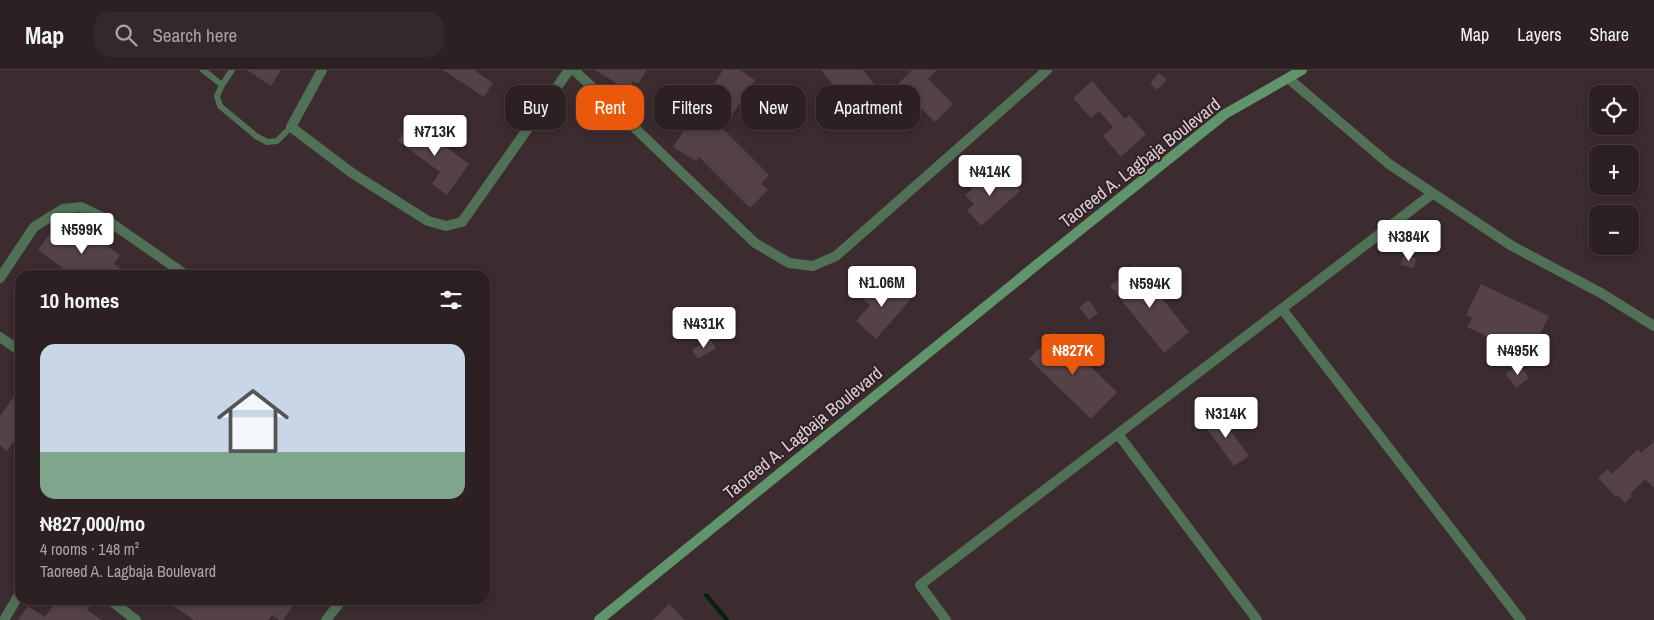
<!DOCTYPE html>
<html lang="en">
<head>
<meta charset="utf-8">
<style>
	:root { --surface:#2d2023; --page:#35282b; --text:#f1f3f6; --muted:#a7a3a6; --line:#483e41; --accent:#ea580c }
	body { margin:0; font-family:"Archivo Narrow",sans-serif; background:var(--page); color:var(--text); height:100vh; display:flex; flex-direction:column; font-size:19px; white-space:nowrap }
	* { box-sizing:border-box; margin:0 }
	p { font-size:16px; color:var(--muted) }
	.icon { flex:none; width:28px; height:28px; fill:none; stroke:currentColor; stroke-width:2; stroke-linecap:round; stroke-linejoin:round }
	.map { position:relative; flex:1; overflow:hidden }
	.sheet { position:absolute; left:15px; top:200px; width:475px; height:335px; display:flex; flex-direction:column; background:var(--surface); border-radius:15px; box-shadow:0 2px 8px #0003,0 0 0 1px var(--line) }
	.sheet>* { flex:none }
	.guide { position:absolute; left:505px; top:15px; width:475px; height:45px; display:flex; gap:10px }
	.buttons { position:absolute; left:1589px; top:15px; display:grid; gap:10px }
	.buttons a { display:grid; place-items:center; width:50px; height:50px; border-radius:10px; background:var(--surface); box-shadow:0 2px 8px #0003,0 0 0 1px var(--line); font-size:25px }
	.price { position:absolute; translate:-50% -42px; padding:0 11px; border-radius:5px; background:#fff; color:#222; font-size:16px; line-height:32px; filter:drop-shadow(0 1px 2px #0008) }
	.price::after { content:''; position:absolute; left:50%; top:30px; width:15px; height:11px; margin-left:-8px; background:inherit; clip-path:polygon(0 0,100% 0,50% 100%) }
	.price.active { background:var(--accent); color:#fff }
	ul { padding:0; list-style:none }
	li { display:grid; align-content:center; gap:10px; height:265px; padding:0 25px }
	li+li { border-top:1px solid var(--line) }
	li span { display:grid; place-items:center; height:155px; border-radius:15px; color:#555 }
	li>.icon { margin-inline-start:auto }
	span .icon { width:90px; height:90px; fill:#fffc; stroke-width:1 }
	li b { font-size:21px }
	h2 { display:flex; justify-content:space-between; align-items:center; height:60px; padding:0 25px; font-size:21px }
	.tag { padding:0 18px; border-radius:15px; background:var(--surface); box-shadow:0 2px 8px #0003,0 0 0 1px var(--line); font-size:18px; line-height:45px }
	.tag.active { background:var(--accent); color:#fff }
	header { display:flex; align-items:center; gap:30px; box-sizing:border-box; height:70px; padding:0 25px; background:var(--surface); border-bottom:1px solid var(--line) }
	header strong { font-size:24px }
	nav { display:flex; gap:28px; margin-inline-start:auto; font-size:18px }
	.search { width:350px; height:45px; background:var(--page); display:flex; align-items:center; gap:12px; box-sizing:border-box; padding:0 18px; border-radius:15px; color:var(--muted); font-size:19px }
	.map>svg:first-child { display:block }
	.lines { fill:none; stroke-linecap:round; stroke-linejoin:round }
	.stream { stroke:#002309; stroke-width:4 }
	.building { fill:#544246 }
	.lane { stroke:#507156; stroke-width:6 }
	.street { stroke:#507156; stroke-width:10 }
	.secondary { stroke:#60946a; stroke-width:10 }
	.labels { text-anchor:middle; stroke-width:4; stroke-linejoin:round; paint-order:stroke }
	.street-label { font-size:18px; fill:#dcd1d4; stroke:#322126 }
</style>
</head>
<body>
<header>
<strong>Map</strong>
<div class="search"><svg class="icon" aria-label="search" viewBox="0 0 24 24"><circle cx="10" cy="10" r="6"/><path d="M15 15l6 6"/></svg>Search here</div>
<nav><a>Map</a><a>Layers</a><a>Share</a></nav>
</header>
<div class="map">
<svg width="1654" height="550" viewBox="0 0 1654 550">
	<rect width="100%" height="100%" fill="#3c2b2f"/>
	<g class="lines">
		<path class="stream" d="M706,525L727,550"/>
	</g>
	<path class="building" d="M247,0H281L271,16Z
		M443,0H474L493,13L484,27Z
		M595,0H647L638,14L633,11L628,20Z
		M723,0H740L755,10L723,59L769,105L761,114L768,120L750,138L699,87L696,91L673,77Z
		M821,0H863L875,15L850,35Z
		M912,0H937L928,9L953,34L935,52L897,15Z
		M1159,3L1167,10L1157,20L1150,13Z
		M1092,11L1125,49L1129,45L1146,64L1121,87L1103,66L1113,57L1099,41L1091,48L1073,28Z
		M411,52L469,94L447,125L432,114L440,102L398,71Z
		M992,101L1002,112L1007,107L1020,121L981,156L967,140L974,134L965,125Z
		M81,155L94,165V167L120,185L114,194L130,205H72L38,180L51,162L68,174Z
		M1404,185L1416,188L1414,198L1401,195Z
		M1135,195L1189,262L1164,283L1110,216Z
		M887,211L893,218L896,216L911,229L876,269L856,251L870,235L861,227L870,217L875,221Z
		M1481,214L1549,246L1538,268L1529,264L1520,282L1467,257L1472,248L1466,245Z
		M1089,230L1098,243L1089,250L1079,237Z
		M1055,262L1117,322L1091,349L1029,289Z
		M710,269L716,278L698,289L692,280Z
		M1519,294L1529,308L1516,318L1506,304Z
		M20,318V363L7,381L0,375V346Z
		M1217,342L1249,386L1234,396L1203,353Z
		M1654,371V418L1645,409L1630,424L1632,426L1625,433L1618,425L1616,427L1598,408L1608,399L1612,404L1638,379L1641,383Z
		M57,530H81L90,536L87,540L102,550H18L28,536L45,547Z
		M164,530H297L283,550H279L272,545L268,550H194Z
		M669,534L685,550H653Z"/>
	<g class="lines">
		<path class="lane" d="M203,0L222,15
			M232,0L222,15L217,26L220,36L256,66L267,72L277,71L291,57"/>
		<path class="street" d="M322,0L291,57L352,103L428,151L446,156L462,152L569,0
			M574,0L755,173L789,193L813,196L836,186L1047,0
			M1289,9L1389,94L1512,176L1601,223L1654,256
			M0,208L34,157L63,139L81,137L104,148L186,205
			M1282,239L1521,550
			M0,267L20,281
			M1118,364L1257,550
			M110,530L136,550
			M4,550L20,523
			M326,550L342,530
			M946,550L920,515L1432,124"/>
		<path class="secondary" d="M1024,205L1225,44L1302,0
			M599,550L1028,202"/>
	</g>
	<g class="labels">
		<g class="street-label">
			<text transform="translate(1140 93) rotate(-38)" y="6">Taoreed A. Lagbaja Boulevard</text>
			<text transform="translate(803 363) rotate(-39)" y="6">Taoreed A. Lagbaja Boulevard</text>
		</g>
	</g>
</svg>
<div class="buttons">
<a><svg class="icon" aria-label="locate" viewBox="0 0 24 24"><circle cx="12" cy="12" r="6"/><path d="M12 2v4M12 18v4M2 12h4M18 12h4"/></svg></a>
<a>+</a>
<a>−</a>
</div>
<b class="price" style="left:435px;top:87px">₦713K</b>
<b class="price" style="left:990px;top:127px">₦414K</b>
<b class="price" style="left:82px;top:185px">₦599K</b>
<b class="price" style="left:1409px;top:192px">₦384K</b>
<b class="price" style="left:882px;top:238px">₦1.06M</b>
<b class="price" style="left:1150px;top:239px">₦594K</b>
<b class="price" style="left:704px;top:279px">₦431K</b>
<b class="price active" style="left:1073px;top:306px">₦827K</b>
<b class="price" style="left:1518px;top:306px">₦495K</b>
<b class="price" style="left:1226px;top:369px">₦314K</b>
<div class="guide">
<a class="tag">Buy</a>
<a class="tag active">Rent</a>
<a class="tag">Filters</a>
<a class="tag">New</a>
<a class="tag">Apartment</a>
</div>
<section class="sheet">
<h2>10 homes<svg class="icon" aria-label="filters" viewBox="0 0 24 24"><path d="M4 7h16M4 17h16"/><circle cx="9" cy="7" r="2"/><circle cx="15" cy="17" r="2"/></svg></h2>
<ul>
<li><span style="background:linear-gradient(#c9d6e8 70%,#7fa58c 0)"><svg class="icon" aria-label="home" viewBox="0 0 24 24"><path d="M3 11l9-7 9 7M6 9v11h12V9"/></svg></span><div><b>₦827,000/mo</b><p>4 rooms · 148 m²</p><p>Taoreed A. Lagbaja Boulevard</p></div></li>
</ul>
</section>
</div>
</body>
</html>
